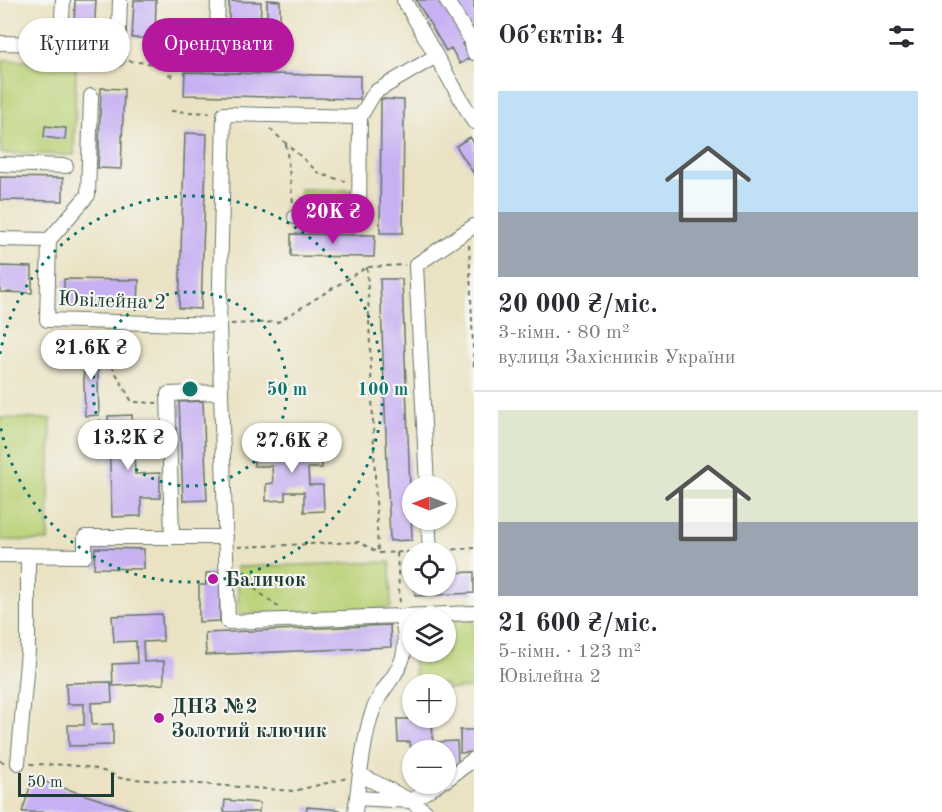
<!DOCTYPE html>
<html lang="uk">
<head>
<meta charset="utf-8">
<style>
	:root { --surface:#fff; --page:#f7f7f7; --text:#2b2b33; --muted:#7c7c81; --line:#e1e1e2; --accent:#b5179e }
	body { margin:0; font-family:"Old Standard TT",serif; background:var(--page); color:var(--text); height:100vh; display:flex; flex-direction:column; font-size:22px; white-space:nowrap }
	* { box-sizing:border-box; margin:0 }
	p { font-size:20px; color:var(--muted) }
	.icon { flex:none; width:33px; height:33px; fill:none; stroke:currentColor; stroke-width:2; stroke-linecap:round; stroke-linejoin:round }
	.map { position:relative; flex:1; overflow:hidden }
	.side { display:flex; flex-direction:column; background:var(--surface); width:468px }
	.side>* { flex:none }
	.hud { position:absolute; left:18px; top:18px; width:366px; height:54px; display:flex; gap:12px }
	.needle { width:39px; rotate:270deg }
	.tools { position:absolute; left:402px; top:476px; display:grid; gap:12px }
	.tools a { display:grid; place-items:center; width:54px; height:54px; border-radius:50%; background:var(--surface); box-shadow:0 2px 4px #0004; font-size:30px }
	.scale { position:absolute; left:18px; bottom:15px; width:96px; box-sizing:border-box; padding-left:6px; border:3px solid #1f3d34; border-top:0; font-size:16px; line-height:21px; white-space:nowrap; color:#1f3d34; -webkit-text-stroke:4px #f6f6f2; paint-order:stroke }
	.price { position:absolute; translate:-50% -51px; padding:0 14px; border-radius:21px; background:#fff; color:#222; font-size:20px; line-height:39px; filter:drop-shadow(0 2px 3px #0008) }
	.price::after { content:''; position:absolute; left:50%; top:36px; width:18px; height:14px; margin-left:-9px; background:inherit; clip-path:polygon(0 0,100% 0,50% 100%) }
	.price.on { background:var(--accent); color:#fff }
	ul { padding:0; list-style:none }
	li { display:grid; align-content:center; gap:12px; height:318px; padding:0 24px }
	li+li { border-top:2px solid var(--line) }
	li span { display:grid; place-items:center; height:186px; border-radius:0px; color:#555 }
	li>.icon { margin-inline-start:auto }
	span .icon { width:108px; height:108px; fill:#fffc; stroke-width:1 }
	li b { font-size:26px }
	h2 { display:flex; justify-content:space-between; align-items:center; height:72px; padding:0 24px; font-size:26px }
	.tag { padding:0 21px; border-radius:27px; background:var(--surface); box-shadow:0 2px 4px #0004; font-size:21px; line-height:54px }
	.tag.on { background:var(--accent); color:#fff }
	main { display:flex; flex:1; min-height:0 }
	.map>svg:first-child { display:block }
	.green { fill:#bad176; stroke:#6c8755; stroke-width:1.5 }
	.building { fill:#c7b1f2 }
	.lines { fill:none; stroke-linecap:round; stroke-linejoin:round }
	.minor-casing { stroke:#676; stroke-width:16 }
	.path { stroke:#676; stroke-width:2; stroke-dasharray:4.5 4.5; stroke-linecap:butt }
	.minor { stroke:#fff; stroke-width:14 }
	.ring { fill:none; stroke:#0f766e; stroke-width:3; stroke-dasharray:3 6 }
	.poi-dot { fill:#b5179e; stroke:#f6f6f2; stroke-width:2 }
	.labels { text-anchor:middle; stroke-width:4.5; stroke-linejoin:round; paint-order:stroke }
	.street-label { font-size:21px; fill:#1f3d34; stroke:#f6f6f2 }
	.poi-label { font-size:21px; font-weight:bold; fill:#1f3d34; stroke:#f6f6f2; text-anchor:start }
	.centre { fill:#0f766e; stroke:#f6f6f2; stroke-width:3 }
	.ring-label { font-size:18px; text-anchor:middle; font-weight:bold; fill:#0f766e; stroke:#f6f6f2; stroke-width:4.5; stroke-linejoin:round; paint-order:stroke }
</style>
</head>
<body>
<main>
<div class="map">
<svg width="474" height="812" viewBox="0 0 474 812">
	<rect width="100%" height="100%" fill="#f6f6f2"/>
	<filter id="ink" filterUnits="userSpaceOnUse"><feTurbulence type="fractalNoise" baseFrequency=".0167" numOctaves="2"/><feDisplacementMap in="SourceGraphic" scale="12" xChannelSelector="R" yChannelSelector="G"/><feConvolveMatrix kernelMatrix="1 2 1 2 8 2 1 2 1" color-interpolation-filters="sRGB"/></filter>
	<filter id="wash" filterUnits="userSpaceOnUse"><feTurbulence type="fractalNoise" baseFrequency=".008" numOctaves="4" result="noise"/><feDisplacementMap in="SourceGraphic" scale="24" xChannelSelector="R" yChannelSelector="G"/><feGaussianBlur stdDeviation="1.35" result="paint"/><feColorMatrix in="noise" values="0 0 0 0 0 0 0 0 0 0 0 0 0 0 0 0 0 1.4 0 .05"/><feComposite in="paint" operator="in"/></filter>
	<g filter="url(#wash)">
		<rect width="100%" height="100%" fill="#eae2c3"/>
		<path class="green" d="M3,60L76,63L74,155L1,153Z
			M300,189L352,190L351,211H300Z
			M0,418L51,419L48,541L0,540Z
			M390,562L391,608L239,614L237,567Z
			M474,619V688L446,689V684H415L413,651H446V620Z"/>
		<g id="blocks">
			<path class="building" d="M75,0H96L93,53L73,52Z
				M134,0H156L155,38H132Z
				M267,0L280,1V21H267Z
				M416,0H440L466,42L462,44L470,58L460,64L451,48L446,51Z
				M452,0H474V36Z
				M229,1L261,2L260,30L229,29Z
				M185,72L360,76V99L184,95Z
				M101,88L124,89L121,169L98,168Z
				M381,99L404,100L403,233H380Z
				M45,126L66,128L65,140L44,137Z
				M185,133L207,134L201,309L179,308Z
				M470,137L474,143V174L456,146Z
				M0,177L63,178V201L0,200Z
				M291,234L375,235L374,257L291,256Z
				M0,266L32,267V293L0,292Z
				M64,279L139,280L138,307L64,305Z
				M380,279H402L412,540L390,541Z
				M97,347L99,415L85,416L83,348Z
				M203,401L207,500L183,501L179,402Z
				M132,415L135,474L160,473V498H141V516L112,517L108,416Z
				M279,445L280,460L296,459V445H321L322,468H308L309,485H323L324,511L304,512V492H285V500L266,501V484L273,483L272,466H254L253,446Z
				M95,548L144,549V569L94,568Z
				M220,572V621L199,622V585H206V573Z
				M474,572V593L415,596L414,585H446V573Z
				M162,614L163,641L143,642L144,662L164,661V684L113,686L112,664L137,663L136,641L114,642L112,616Z
				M390,625L391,647L206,655L205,633Z
				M111,682L112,702L91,703L92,725L113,724V745L69,746L68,725H84V704H67L66,683Z
				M408,712H412V717H432L433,742L457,741L458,763L446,764V750H411L410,742H398L397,719H408Z
				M460,730H474V752L460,753Z
				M33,778L138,812H22Z
				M225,800L260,803L259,812H224Z
				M307,807L340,810V812H306Z"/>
		</g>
	</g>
	<g filter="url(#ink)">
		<use href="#blocks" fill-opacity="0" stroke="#676" stroke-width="1.5"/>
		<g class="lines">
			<defs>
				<path id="minor" d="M404,0L474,122
					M446,0L471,40L474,53
					M217,28L218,0
					M0,43L44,44L61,34L63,0
					M118,59L120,0
					M0,164L66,166
					M295,217L359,218L360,117
					M0,239L49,240
					M49,240L47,320L219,325
					M49,240L88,195L91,96
					M427,486L416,265L474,226
					M428,519L430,551
					M172,537L168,394L221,392
					M0,555L85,556V537H226
					M401,616L474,613
					M18,763L28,651V555
					M361,775L411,801L426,812
					M446,780L474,759
					M357,798L411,801L440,783
					M355,812C359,782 362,749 370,719C383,674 416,674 401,616L228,622L219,325L224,114L360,117L375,92L436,56"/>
			</defs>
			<use href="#minor" class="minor-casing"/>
			<path class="path" d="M129,61L164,65L170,76
				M172,78L171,54L206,34
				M171,111L210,113
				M270,129L320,174L345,181
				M286,144L293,203
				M469,245L474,371
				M367,267L378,553
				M231,324L278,322L367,267L405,265
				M94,334L132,402L157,403
				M238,547L359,542L378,553L412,552
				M444,550L474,548
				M397,553L400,604
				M240,577L278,607
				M0,761L6,763
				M30,764C61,765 92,763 120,778L294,791L347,778"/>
			<use href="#minor" class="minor"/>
		</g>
	</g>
	<g class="ring">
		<circle cx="190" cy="389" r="97"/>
		<path d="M0 354A193 193 0 1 1 0 424"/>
	</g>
	<g class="poi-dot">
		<circle cx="213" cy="579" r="6"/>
		<circle cx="159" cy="718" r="6"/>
	</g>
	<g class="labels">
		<g class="street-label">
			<text transform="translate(112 300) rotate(2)" y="7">Ювілейна 2</text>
		</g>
		<g class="poi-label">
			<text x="225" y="586">Баличок</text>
			<text x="171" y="713">ДНЗ №2<tspan x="171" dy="24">Золотий ключик</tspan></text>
		</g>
	</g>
	<circle cx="190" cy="389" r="9" class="centre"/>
	<g class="ring-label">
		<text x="287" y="395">50 m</text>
		<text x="383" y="395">100 m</text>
	</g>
</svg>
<div class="tools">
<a><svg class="needle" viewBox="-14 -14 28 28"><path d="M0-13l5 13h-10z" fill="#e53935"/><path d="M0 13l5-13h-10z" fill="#7c7c81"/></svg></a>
<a><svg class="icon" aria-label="locate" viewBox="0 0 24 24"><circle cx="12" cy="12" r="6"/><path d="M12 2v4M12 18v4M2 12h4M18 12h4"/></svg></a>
<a><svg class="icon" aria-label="layers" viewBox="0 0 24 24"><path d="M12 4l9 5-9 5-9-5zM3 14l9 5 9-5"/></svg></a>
<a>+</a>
<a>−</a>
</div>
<div class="scale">50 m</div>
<b class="price on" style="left:333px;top:245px">20K ₴</b>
<b class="price" style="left:91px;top:381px">21.6K ₴</b>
<b class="price" style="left:128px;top:471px">13.2K ₴</b>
<b class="price" style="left:292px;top:474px">27.6K ₴</b>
<div class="hud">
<a class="tag">Купити</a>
<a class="tag on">Орендувати</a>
</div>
</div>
<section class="side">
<h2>Об’єктів: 4<svg class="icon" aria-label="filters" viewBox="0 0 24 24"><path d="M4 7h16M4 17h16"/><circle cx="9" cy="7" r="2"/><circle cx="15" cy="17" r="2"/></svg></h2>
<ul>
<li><span style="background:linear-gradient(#bfe0f5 65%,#9aa5b1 0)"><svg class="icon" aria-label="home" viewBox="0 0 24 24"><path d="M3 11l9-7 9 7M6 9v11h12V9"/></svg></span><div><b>20 000 ₴/міс.</b><p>3-кімн. · 80 m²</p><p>вулиця Захісників України</p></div></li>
<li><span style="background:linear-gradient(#dfe7d0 60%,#9aa5b1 0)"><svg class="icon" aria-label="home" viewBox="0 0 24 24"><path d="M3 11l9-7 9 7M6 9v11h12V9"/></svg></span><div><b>21 600 ₴/міс.</b><p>5-кімн. · 123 m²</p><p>Ювілейна 2</p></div></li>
</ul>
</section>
</main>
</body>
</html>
